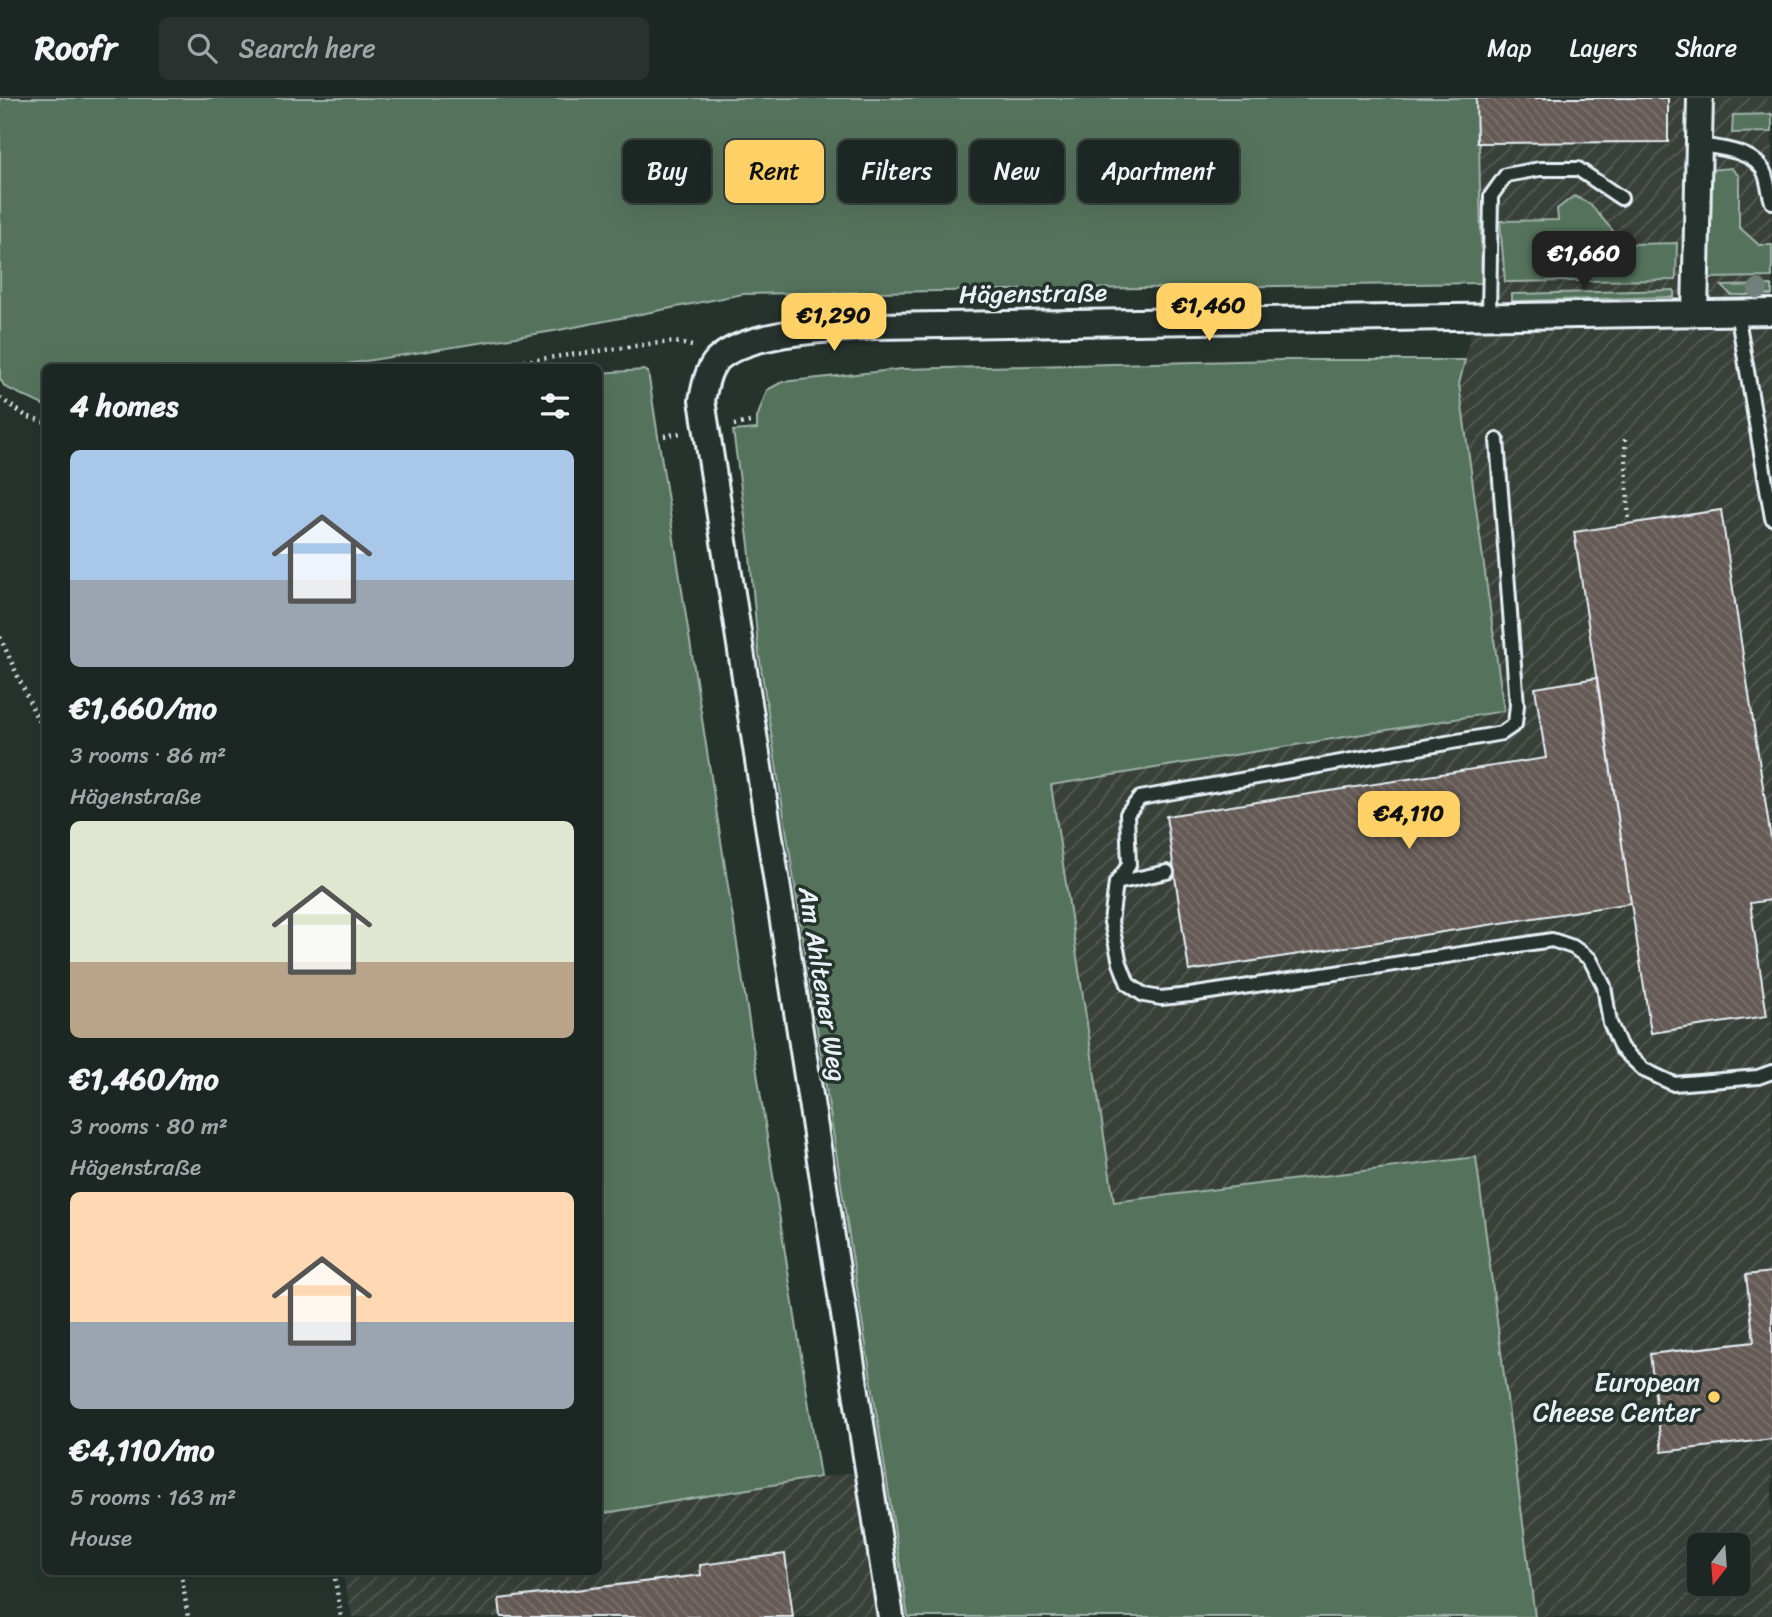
<!DOCTYPE html>
<html lang="en">
<head>
<meta charset="utf-8">
<style>
	:root { --surface:#1c2622; --page:#29322f; --text:#f1f3f6; --muted:#a0a5a5; --line:#3a4340; --accent:#ffd166 }
	body { margin:0; font-family:Sriracha,sans-serif; background:var(--page); color:var(--text); height:100vh; display:flex; flex-direction:column; font-size:26px; white-space:nowrap }
	* { box-sizing:border-box; margin:0 }
	p { font-size:23px; color:var(--muted) }
	.icon { flex:none; width:38px; height:38px; fill:none; stroke:currentColor; stroke-width:2; stroke-linecap:round; stroke-linejoin:round }
	.map { position:relative; flex:1; overflow:hidden }
	.panel { position:absolute; left:42px; top:266px; width:560px; height:1211px; display:flex; flex-direction:column; background:var(--surface); border-radius:10px; box-shadow:0 7px 28px #0002,0 0 0 2px var(--line) }
	.panel>* { flex:none }
	.banner { position:absolute; left:623px; top:42px; width:665px; height:63px; display:flex; gap:14px }
	.needle { width:46px; rotate:197deg }
	.buttons { position:absolute; left:1687px; top:1435px; display:grid; gap:14px }
	.buttons a { display:grid; place-items:center; width:63px; height:63px; border-radius:10px; background:var(--surface); box-shadow:0 7px 28px #0002,0 0 0 2px var(--line); font-size:35px }
	.price { position:absolute; translate:-50% -60px; padding:0 16px; border-radius:14px; background:var(--accent); color:#111; font-size:23px; line-height:46px; filter:drop-shadow(0 2px 4px #0008) }
	.price::after { content:''; position:absolute; left:50%; top:42px; width:21px; height:16px; margin-left:-10px; background:inherit; clip-path:polygon(0 0,100% 0,50% 100%) }
	.price.current { background:#222; color:#fff }
	ul { padding:0; list-style:none }
	li { display:grid; align-content:center; gap:14px; height:371px; padding:0 28px }
	li span { display:grid; place-items:center; height:217px; border-radius:10px; color:#555 }
	li>.icon { margin-inline-start:auto }
	span .icon { width:126px; height:126px; fill:#fffc; stroke-width:1 }
	li b { font-size:30px }
	h2 { display:flex; justify-content:space-between; align-items:center; height:84px; padding:0 28px; font-size:30px }
	.pill { padding:0 24px; border-radius:10px; background:var(--surface); box-shadow:0 7px 28px #0002,0 0 0 2px var(--line); font-size:24px; line-height:63px }
	.pill.current { background:var(--accent); color:#111 }
	header { display:flex; align-items:center; gap:42px; box-sizing:border-box; height:98px; padding:0 35px; background:var(--surface); border-bottom:2px solid var(--line) }
	header strong { font-size:33px }
	nav { display:flex; gap:38px; margin-inline-start:auto; font-size:24px }
	.search { width:490px; height:63px; background:var(--page); display:flex; align-items:center; gap:18px; box-sizing:border-box; padding:0 24px; border-radius:10px; color:var(--muted); font-size:26px }
	.map>svg:first-child { display:block }
	.industrial { fill:url(#industrial-furrows); fill-rule:evenodd }
	.grass { fill:#55735b; stroke:#9eb2aa; stroke-width:2 }
	.building { fill:url(#building-back-hatch); stroke:#e8f1f8; stroke-width:2 }
	.lines { fill:none; stroke-linecap:round; stroke-linejoin:round }
	.service-casing { stroke:#e8f1f8; stroke-width:18 }
	.minor-casing { stroke:#e8f1f8; stroke-width:30 }
	.path { stroke:#e8f1f8; stroke-width:4.5; stroke-dasharray:2 5; stroke-linecap:butt }
	.service { stroke:#26332d; stroke-width:12 }
	.minor { stroke:#26332d; stroke-width:24 }
	.tree { fill:#70807a }
	.poi-dot { fill:#ffd166; stroke:#26332d; stroke-width:2.5 }
	.labels { text-anchor:middle; stroke-width:7; stroke-linejoin:round; paint-order:stroke }
	.street-label { font-size:26px; fill:#e8f1f8; stroke:#26332d }
	.poi-label { font-size:26px; fill:#e8f1f8; stroke:#26332d; text-anchor:end }
</style>
</head>
<body>
<header>
<strong>Roofr</strong>
<div class="search"><svg class="icon" aria-label="search" viewBox="0 0 24 24"><circle cx="10" cy="10" r="6"/><path d="M15 15l6 6"/></svg>Search here</div>
<nav><a>Map</a><a>Layers</a><a>Share</a></nav>
</header>
<div class="map">
<svg width="1772" height="1519" viewBox="0 0 1772 1519">
	<defs>
		<pattern id="industrial-furrows" width="10" height="10" patternUnits="userSpaceOnUse" patternTransform="scale(1.75)"><rect width="10" height="10" fill="#393f39"/><path d="M-1 1l2-2M0 10L10 0M9 11l2-2" fill="none" stroke="#565b56"/></pattern>
		<pattern id="building-back-hatch" width="6" height="6" patternUnits="userSpaceOnUse" patternTransform="scale(1.75)"><rect width="6" height="6" fill="#655a55"/><path d="M-1 5l2 2M0 0l6 6M5-1l2 2" fill="none" stroke="#7b726e"/></pattern>
	</defs>
	<rect width="100%" height="100%" fill="#26332d"/>
	<filter id="ink" filterUnits="userSpaceOnUse"><feTurbulence type="fractalNoise" baseFrequency=".0143" numOctaves="2"/><feDisplacementMap in="SourceGraphic" scale="14" xChannelSelector="R" yChannelSelector="G"/><feConvolveMatrix kernelMatrix="1 2 1 2 8 2 1 2 1" color-interpolation-filters="sRGB"/></filter>
	<g filter="url(#ink)">
		<path class="industrial" d="M1478,0H1772V1518L1535,1519L1476,1060L1114,1104L1051,687L1504,613L1459,286L1482,185ZM1699,1447H1738V1486H1699Z
			M885,1369L908,1519H352L342,1474H598L599,1416Z"/>
		<path class="grass" d="M0,0H1478L1482,185L743,196L554,233L328,269L46,270L45,308L5,289L0,281Z
			M1772,16V34L1732,35L1733,17Z
			M1731,70L1739,78V129L1759,147H1772V179L1707,180L1709,72Z
			M1574,98L1590,106L1619,140L1633,146L1677,145L1676,182L1505,184L1500,123L1558,122L1557,111Z
			M1772,187V197H1731L1722,188Z
			M1674,192V199L1512,203V196Z
			M1282,262H1465L1459,286L1504,613L1051,687L1114,1104L1476,1059L1535,1519H908L758,550L749,447L733,333L757,331V320L767,292L782,284L902,271Z
			M644,272L648,274L820,1379L599,1416L598,275Z"/>
		<path class="building" d="M1476,0H1668V44L1477,45Z
			M1721,412L1772,748V802L1750,805L1767,918L1651,935L1574,434Z
			M1597,580L1631,805L1189,873L1166,718L1546,660L1535,590Z
			M1772,1174V1341L1662,1354L1650,1256L1754,1244L1746,1177Z
			M785,1456L793,1519H501L499,1501L701,1477L700,1467Z"/>
		<g class="lines">
			<defs>
				<path id="service" d="M1699,47C1720,50 1756,53 1765,76C1768,85 1769,95 1772,104
					M1737,214L1772,420
					M1489,217L1491,98L1506,77L1540,71H1578L1621,100
					M1497,342L1517,607L1515,626L1502,635L1140,700L1127,716L1129,767L1116,785L1111,824L1120,865L1128,886L1144,897L1161,900L1190,897L1552,842L1573,849L1590,861L1604,888L1610,925L1621,950L1644,972L1674,986L1758,979L1772,974
					M1116,785L1167,774"/>
				<path id="minor" d="M1695,215L1700,0
					M891,1519L702,302C705,289 707,272 717,262C749,232 832,232 875,228L1772,214"/>
			</defs>
			<use href="#service" class="service-casing"/>
			<use href="#minor" class="minor-casing"/>
			<path class="path" d="M475,270L649,246L675,244L692,248
				M0,300L26,318L46,324
				M734,327L750,324
				M664,338L680,335
				M1625,341L1629,426
				M0,539L46,640
				M181,1474L188,1519
				M334,1474L341,1519"/>
			<use href="#service" class="service"/>
			<use href="#minor" class="minor"/>
		</g>
		<circle class="tree" cx="1758" cy="191" r="10"/>
	</g>
	<circle class="poi-dot" cx="1714" cy="1299" r="7"/>
	<g class="labels">
		<g class="street-label">
			<text transform="translate(1033 195) rotate(-1)" y="9">Hägenstraße</text>
			<text transform="translate(823 886) rotate(81)" y="9">Am Ahltener Weg</text>
		</g>
		<g class="poi-label">
			<text x="1700" y="1293">European<tspan x="1700" dy="30">Cheese Center</tspan></text>
		</g>
	</g>
</svg>
<div class="buttons">
<a><svg class="needle" viewBox="-14 -14 28 28"><path d="M0-13l5 13h-10z" fill="#e53935"/><path d="M0 13l5-13h-10z" fill="#a0a5a5"/></svg></a>
</div>
<b class="price current" style="left:1584px;top:193px">€1,660</b>
<b class="price" style="left:1209px;top:245px">€1,460</b>
<b class="price" style="left:834px;top:255px">€1,290</b>
<b class="price" style="left:1409px;top:753px">€4,110</b>
<div class="banner">
<a class="pill">Buy</a>
<a class="pill current">Rent</a>
<a class="pill">Filters</a>
<a class="pill">New</a>
<a class="pill">Apartment</a>
</div>
<section class="panel">
<h2>4 homes<svg class="icon" aria-label="filters" viewBox="0 0 24 24"><path d="M4 7h16M4 17h16"/><circle cx="9" cy="7" r="2"/><circle cx="15" cy="17" r="2"/></svg></h2>
<ul>
<li><span style="background:linear-gradient(#a9c7e8 60%,#9aa5b1 0)"><svg class="icon" aria-label="home" viewBox="0 0 24 24"><path d="M3 11l9-7 9 7M6 9v11h12V9"/></svg></span><div><b>€1,660/mo</b><p>3 rooms · 86 m²</p><p>Hägenstraße</p></div></li>
<li><span style="background:linear-gradient(#dfe7d0 65%,#b9a48a 0)"><svg class="icon" aria-label="home" viewBox="0 0 24 24"><path d="M3 11l9-7 9 7M6 9v11h12V9"/></svg></span><div><b>€1,460/mo</b><p>3 rooms · 80 m²</p><p>Hägenstraße</p></div></li>
<li><span style="background:linear-gradient(#ffd9b3 60%,#9aa5b1 0)"><svg class="icon" aria-label="home" viewBox="0 0 24 24"><path d="M3 11l9-7 9 7M6 9v11h12V9"/></svg></span><div><b>€4,110/mo</b><p>5 rooms · 163 m²</p><p>House</p></div></li>
</ul>
</section>
</div>
</body>
</html>
